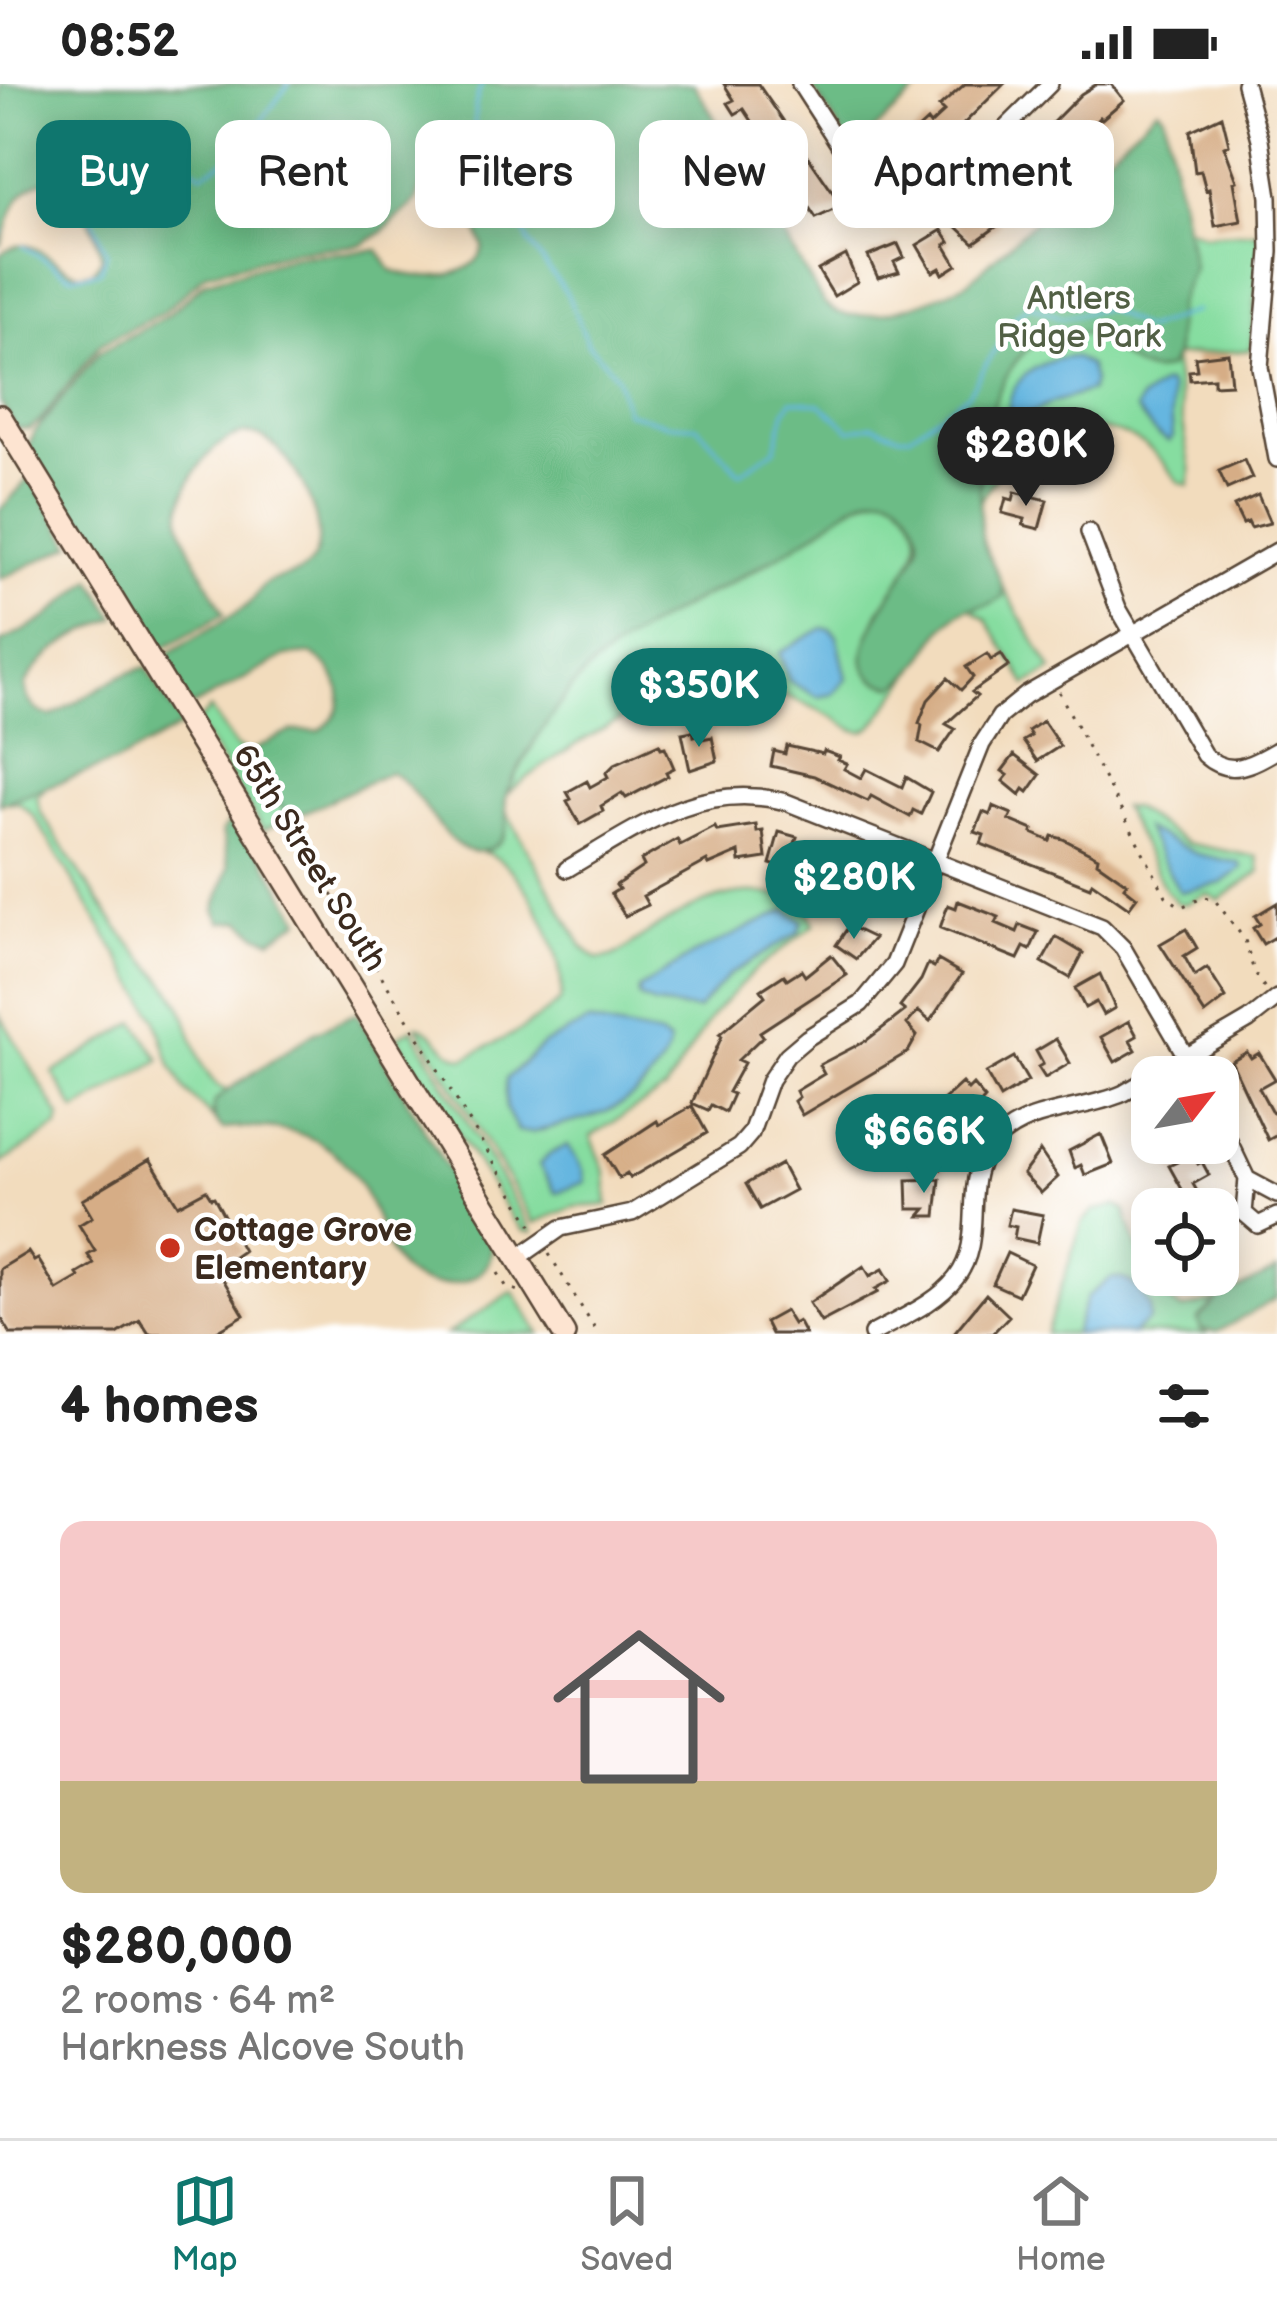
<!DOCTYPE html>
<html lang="en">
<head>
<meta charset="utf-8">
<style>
	:root { --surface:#fff; --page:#f2f2f2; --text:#222; --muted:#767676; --line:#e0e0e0; --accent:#0f766e }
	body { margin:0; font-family:"Balsamiq Sans",sans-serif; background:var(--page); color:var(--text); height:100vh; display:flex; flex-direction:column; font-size:45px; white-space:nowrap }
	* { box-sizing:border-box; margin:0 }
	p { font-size:39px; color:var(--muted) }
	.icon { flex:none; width:66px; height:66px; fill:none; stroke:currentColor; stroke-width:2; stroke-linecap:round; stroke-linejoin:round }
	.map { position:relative; height:1250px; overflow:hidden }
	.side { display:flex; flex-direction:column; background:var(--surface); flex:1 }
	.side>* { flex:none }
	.hud { position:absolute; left:36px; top:36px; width:1206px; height:108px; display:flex; gap:24px }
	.needle { width:78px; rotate:59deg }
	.fabs { position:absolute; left:1131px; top:972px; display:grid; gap:24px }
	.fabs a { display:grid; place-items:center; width:108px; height:108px; border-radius:24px; background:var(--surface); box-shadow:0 6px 30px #0003; font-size:60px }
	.price { position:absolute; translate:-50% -102px; padding:0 27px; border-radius:42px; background:var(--accent); color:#fff; font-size:39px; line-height:78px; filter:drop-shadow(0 3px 6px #0008) }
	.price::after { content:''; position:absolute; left:50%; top:72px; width:36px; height:27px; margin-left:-18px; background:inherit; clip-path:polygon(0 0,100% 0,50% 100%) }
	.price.on { background:#222; color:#fff }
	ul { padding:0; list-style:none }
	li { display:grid; align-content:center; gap:24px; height:636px; padding:0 60px }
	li+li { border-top:3px solid var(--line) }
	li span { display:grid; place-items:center; height:372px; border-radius:24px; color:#555 }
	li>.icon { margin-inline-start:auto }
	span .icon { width:216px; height:216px; fill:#fffc; stroke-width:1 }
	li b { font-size:51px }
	h2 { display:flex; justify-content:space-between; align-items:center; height:144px; padding:0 60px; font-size:51px }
	.tag { padding:0 42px; border-radius:24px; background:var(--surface); box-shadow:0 6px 30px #0003; font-size:42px; line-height:108px }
	.tag.on { background:var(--accent); color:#fff }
	.status { display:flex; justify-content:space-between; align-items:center; height:84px; padding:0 60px; background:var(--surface); direction:ltr }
	.status svg { height:33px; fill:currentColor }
	.tab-bar { display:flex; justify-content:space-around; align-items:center; height:168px; border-top:3px solid var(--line); background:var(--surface); font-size:33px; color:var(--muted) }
	.tab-bar a { display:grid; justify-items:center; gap:6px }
	.tab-bar .on { color:var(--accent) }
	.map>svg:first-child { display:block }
	.green { fill:#86dda0; stroke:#60845f; stroke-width:3 }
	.forest { fill:#6cbc86; stroke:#547352; stroke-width:3 }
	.water { fill:#65b6e0; stroke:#50707f; stroke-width:3 }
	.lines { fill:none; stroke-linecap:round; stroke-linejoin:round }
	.stream { stroke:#65b6e0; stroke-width:3 }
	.building { fill:#d6ad86 }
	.street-casing { stroke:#564536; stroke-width:20 }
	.secondary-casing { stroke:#564536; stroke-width:26 }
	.path { stroke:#564536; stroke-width:3; stroke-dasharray:3 9; stroke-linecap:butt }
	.street { stroke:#fff; stroke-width:15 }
	.secondary { stroke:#fde4d1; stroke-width:21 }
	.poi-dot { fill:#c8321e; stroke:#fff; stroke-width:4.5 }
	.labels { text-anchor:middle; stroke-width:9; stroke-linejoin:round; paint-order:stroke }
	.park-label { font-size:33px; fill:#526045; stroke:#fff }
	.street-label { font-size:33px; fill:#3b2a1e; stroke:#fff }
	.poi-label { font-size:33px; font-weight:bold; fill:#3b2a1e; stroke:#fff; text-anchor:start }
</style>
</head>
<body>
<div class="status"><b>08:52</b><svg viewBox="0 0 49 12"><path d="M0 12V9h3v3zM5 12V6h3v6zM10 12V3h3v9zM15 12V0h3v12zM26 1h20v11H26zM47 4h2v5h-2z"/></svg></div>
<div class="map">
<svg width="1277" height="1250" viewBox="0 0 1277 1250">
	<rect width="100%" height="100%" fill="#fff"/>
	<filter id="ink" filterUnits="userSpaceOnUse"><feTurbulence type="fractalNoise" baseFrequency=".00833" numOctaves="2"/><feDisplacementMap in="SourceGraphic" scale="24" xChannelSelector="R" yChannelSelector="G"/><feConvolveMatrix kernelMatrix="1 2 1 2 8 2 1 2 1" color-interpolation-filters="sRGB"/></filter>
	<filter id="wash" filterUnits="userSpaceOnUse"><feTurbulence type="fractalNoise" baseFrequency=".004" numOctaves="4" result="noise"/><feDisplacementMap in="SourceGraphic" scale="48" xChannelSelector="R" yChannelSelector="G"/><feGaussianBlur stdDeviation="2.7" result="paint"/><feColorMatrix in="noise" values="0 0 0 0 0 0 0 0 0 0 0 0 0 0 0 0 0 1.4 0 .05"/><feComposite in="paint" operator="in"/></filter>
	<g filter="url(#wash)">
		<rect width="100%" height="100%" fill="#f2dcbd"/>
		<path class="green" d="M1185,143L1204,151L1254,148L1255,151L1262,147L1251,266L1175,272L1176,264H1171L1191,388L1189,401L1180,399C1168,385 1156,367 1140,358C1083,325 1003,362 979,421L977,400L983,469L1052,586L1027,601L986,535L970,524L979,523L959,214L1189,156Z
			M881,411C895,411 903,418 911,430C934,467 893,498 878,530C871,546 870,568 866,585L873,595L893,602L916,585L872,643C865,647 865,649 855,646C847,643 839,636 831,632C805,619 774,605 744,603C672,596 560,665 506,711C527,669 553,620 587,587C635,539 705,516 762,482C800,459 838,423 881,411Z
			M210,625L236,663L248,668L251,679L285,728L294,732L263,746L197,639Z
			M45,704L37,713L41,729C69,771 95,815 126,854C144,877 166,894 180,920C192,943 200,1002 229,1006L217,1015L212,1028L217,1039L185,1006L171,981L156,934L34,732L19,719L4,718Z
			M1122,723L1133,724L1186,759L1257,773L1260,788L1219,816L1207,810L1185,820L1177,819L1166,807Z
			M506,727L582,862L597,875C615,876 625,865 639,855C681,827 729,799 780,812C797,816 810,823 814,841L755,886L713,930L665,1006L591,1052L606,1089L608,1121L574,1123L534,1139L417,942C437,945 443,971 465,974L521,946L560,918C570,878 525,776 482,768C502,762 507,747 506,727Z
			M0,931L60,1033L58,1043L0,1080Z
			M136,938L160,976L76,1027L53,989Z
			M412,944L532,1148L523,1147L512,1134L397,953Z
			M1116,1121L1125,1126C1137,1161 1147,1204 1182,1226L1218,1216L1198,1236L1201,1246L1209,1250H1046L1082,1139L1094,1127Z
			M513,1207L540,1250H447Z"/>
		<path class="forest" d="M0,0H694L823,218C851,251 936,215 968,198L1158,24L1164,30L1193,183L1177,221L1175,272L1168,284C1129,300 1115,252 1080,249C988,240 973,388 982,453C985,474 1005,492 1003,513C990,525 974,519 959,529C932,548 924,587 895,602C815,590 912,493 919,461C921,449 915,436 909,427C903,419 897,412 887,411C862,408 835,435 816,448C750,493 675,521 611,568C596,579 582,591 571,605C548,635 524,672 508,706C501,721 511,736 504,751C500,759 492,765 483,767C446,776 423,704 390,688L303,729L292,732L285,728L247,669L292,647H319C352,624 344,593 313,570L286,572L194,622H187L161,580L169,569C195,553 223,539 248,521C255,516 259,504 265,500C280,490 301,495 313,476C333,444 291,362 257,351C219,340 176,403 181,438C184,459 214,508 224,530L158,567H153L28,364L34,349L99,268L165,233L206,197L296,172L378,166L391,186C419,197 474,197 484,163L472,132L463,59L449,53L435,54L417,116L381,149L362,161L295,167L207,189L162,229L100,260L40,337L29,345L16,344L0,318V170C35,145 49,182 81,190L94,187L102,174C96,144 67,66 24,109C9,124 9,144 0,162Z
			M810,0H925L853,66Z
			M30,393L72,461L0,495V426Z
			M92,495L116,534C84,546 42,568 26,600C24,616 36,630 52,632L120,592L146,583L182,642L123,675L0,720V559L44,536Z
			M236,730L301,836L271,855L257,850L242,837L221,838L215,826L229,783L222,747Z
			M357,929L491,1161C496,1202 430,1211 405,1189C389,1174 383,1151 375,1132C344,1054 302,1039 222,1045L215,1036L213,1020L225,1008L313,949Z
			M1277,1186V1214L1217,1248L1201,1246L1198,1236L1218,1216Z"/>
		<path class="water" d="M1074,273L1089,282L1093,298L1090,307L1054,318L1022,334L1009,331C1006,294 1041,275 1074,273Z
			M1162,300H1167L1170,305L1173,353L1169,358L1154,348L1136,326L1140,316Z
			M823,544L831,545L837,552L847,595L833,610L818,613L789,597L779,569Z
			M1145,745L1197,770L1239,779L1242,784L1222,799L1180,808Z
			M786,826L803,837L799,848L729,891L697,926L654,921L639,913V905L692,871Z
			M588,938L660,952L669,959C668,972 660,982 652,993C620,1034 577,1035 531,1049L518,1047L506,1025V995L544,960Z
			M568,1061L583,1086L585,1098L556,1109L539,1081L550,1070Z
			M1111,1194C1131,1192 1141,1207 1150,1223L1149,1236L1132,1250H1074L1087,1213Z"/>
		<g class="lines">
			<path class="stream" d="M482,0C466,36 477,70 503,96V118L515,126L529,159L567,210L588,260L617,292L626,328L668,340L697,342L740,389L775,365L785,327L792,316L821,320L850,346L873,341L901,352L910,351L968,310L1017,231L1030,221L1062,234L1105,225L1145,245L1196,227
				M0,146L2,148
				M23,162L71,192L100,188L107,169C102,157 95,145 92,132C82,93 91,30 143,35L151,51L202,90L237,69L289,0"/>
		</g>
		<g id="blocks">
			<path class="building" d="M724,0H758L842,122L816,134L744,25L735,30L728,19L734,16Z
				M965,0H1004L932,71L929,67L909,84L913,88L903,96L881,71L902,52L906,56L927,37L930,41L944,28L939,23Z
				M1097,0H1111L1124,16L1102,35L1100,33L1069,65L1063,59L1046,77L1054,86L1047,93L1043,88L1037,95L1032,90L1015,107L1024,116L1017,123L1012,117L995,135L1000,140L974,159L953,139L1081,10Z
				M1222,32L1229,60L1224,62L1237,97L1234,98L1241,137L1215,142L1209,105L1206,106L1201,87L1195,88L1190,47Z
				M942,146L950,158L945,161L957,181L943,190L940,184L933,188L917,161Z
				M898,160L904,173L894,178L899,188L878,194L868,172Z
				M846,171L857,198L834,212L818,186Z
				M1228,269L1231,300L1214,301V294L1190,296L1189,287L1197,286L1195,273Z
				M1244,376L1252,394L1227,405L1219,387Z
				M1015,408L1047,416L1039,445L1023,441L1025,435L1002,429L1006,414L1013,416Z
				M1258,411L1270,439L1251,444L1248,438L1243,440L1234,422Z
				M987,570L991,576L1001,570L1009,582L972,608L977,612L946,640L955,645L939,668L919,658L922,641L919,639L928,616L948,594L961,606L973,593L966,583Z
				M1043,637L1060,662L1037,677L1023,657L1031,652L1028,647Z
				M693,647L694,652L701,650L702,655L712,653L717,677L690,686L682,649Z
				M659,660L661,664L665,663L674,684L666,688L668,692L626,714L622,709L601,722L603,727L580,740L567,717L571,715L567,708L587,697L590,703L608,693L606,689L615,680Z
				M787,662L823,670L824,667L840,673L838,676L847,680L844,685L861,694L866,685L902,703L906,693L931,708L921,730L913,726L910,733L871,712L868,717L814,692L771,682L774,667L785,670Z
				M1014,671L1040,691L1028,708L1024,705L1020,711L1003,697L1008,691L1002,687Z
				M993,722L1012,730L1009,736L1033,746L1032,749L1050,757L1052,752L1063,755L1098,773L1097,778L1127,799L1124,803L1137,813L1129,824L1092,798L1090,803L981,760L984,751L975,748L983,728L990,731Z
				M756,741L757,748L763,747L766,774L740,778L739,768L709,781L707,777L643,812L648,821L625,832L611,810L619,805L616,801L644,782L641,776L677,755L680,761L715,743L717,747Z
				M779,748L797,753L795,759L812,764L814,760L893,792L890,800L897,803L887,826L811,794L809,798L799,793L801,789L770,780Z
				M958,817L999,833L996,839L1017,848L1020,841L1038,848L1030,866L1024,863L1018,875L940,844L948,821L956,824Z
				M1277,819V852L1263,860L1253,844L1260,840L1255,832Z
				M849,842L874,854L856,875L836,861Z
				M1186,845L1197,864L1184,872L1195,892L1207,884L1226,914L1205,930L1160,860Z
				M1056,853L1083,869L1070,894L1042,878Z
				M831,871L847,891L760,948L763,952L738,976L744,979L728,1008L733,1010L725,1028L711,1021L708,1026L692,1019L722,952L719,950L765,912L761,906L784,891L787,895L801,886L805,892Z
				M938,876L962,890L930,937L918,927L907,940L917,952L908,968L802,1031L794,1017L799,1013L796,1007L824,990L819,981L867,956L905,927L900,923L921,896L928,880L934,883Z
				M1100,890L1115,924L1103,931L1096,918L1085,924L1075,904Z
				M1129,937L1137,952L1130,956L1136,966L1115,978L1101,953Z
				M1056,955L1070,979L1045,994L1038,983L1043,980L1036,967Z
				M1247,968L1251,974L1259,969L1275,995L1259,1004L1272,1028L1277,1026V1051L1268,1056L1231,977Z
				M1014,973L1028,997L1000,1014L986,989Z
				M962,999L968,1006L973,1001L985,1015L960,1043L940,1019Z
				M692,1022L707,1049L630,1094L627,1089L619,1094L605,1071L657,1037L659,1041Z
				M930,1038L953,1050L941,1085L928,1079L933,1070L918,1062Z
				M1101,1050L1113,1080L1085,1091L1081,1081L1075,1084L1069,1067Z
				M1167,1059H1186L1198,1080L1202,1078L1209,1091L1193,1100L1207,1125H1172L1188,1116L1169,1082L1177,1078Z
				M1040,1067L1058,1093L1041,1109L1023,1090Z
				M150,1075L178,1121L206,1106L211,1114L214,1113L243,1167L217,1185L244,1231L212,1250H149L140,1236L117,1250H11L0,1232V1185L28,1168L34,1177L38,1175L57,1206L79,1193L77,1190L94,1180L88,1171L95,1167L79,1141L92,1133L82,1116Z
				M781,1080L795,1106L760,1125L746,1100Z
				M940,1095L936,1132H920L926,1125H908L907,1096Z
				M1011,1125L1043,1131L1037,1159L1014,1154L1016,1143L1007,1141Z
				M1007,1169L1032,1181L1018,1211L993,1200Z
				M864,1182L870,1192L883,1185L890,1197L875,1205L878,1208L821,1238L809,1219Z
				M986,1210L1009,1232L992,1250H953Z
				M785,1227L793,1240L798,1237L805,1250H771L765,1238Z"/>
		</g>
	</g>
	<g filter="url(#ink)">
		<use href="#blocks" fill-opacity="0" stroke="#564536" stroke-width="3"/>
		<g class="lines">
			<defs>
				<path id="street" d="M800,0L871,110C893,128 916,128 938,111L1050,0
					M1245,0L1260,55L1269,113L1270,168L1260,283L1277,375
					M1089,448L1118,524L1204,671C1229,694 1251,681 1277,666
					M567,785C637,744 700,696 786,718L1102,843L1123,864L1198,993
					M1218,1034L1247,1095L1244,1129L1258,1141L1277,1132
					M1247,1095L1277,1111
					M518,1174L561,1144L632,1129L739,1063L751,1049L770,996L787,971L807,954L861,920L894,880L982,660L1000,632L1026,611L1277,467
					M872,1250C900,1234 936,1220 956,1194C989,1151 956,1094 996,1056C1031,1022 1082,1028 1124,1009L1249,936L1277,914"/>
				<path id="secondary" d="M0,332L564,1250"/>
			</defs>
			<use href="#street" class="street-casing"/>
			<use href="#secondary" class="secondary-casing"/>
			<path class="path" d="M1059,608L1166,812L1181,823L1205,813L1214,815L1245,856L1254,888L1266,906
				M332,810L535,1146
				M549,1170L598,1250
				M498,1189L506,1202L518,1207"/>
			<use href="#street" class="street"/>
			<use href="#secondary" class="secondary"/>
		</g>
	</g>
	<circle class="poi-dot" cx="170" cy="1164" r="12"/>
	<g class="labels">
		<g class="park-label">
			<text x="1079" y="225">Antlers<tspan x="1079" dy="38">Ridge Park</tspan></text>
		</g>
		<g class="street-label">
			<text transform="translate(311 773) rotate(58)" y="12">65th Street South</text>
		</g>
		<g class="poi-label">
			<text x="194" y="1157">Cottage Grove<tspan x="194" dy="38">Elementary</tspan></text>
		</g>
	</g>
</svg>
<div class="fabs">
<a><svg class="needle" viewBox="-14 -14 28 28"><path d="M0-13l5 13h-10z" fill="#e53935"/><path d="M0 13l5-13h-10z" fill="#767676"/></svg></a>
<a><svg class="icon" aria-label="locate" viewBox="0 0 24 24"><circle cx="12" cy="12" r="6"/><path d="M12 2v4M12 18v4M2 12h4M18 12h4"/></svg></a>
</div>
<b class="price on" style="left:1026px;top:425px">$280K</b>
<b class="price" style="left:699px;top:666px">$350K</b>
<b class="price" style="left:854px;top:858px">$280K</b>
<b class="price" style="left:924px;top:1112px">$666K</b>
<div class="hud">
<a class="tag on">Buy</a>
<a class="tag">Rent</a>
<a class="tag">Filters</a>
<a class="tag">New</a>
<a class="tag">Apartment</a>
</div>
</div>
<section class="side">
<h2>4 homes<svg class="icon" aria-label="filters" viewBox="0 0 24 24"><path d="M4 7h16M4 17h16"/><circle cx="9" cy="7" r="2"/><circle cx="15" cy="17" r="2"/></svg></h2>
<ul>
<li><span style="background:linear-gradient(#f6c9c9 70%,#c2b280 0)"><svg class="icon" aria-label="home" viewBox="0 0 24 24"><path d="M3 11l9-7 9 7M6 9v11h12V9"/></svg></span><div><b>$280,000</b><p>2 rooms · 64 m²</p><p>Harkness Alcove South</p></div></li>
</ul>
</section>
<nav class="tab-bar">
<a class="on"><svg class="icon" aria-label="map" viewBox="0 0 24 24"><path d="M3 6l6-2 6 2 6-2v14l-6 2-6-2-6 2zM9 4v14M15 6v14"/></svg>Map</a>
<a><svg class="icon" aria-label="saved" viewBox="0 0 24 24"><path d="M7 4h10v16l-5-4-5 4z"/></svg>Saved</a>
<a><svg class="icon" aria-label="home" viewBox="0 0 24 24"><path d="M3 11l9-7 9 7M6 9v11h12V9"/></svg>Home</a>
</nav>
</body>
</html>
